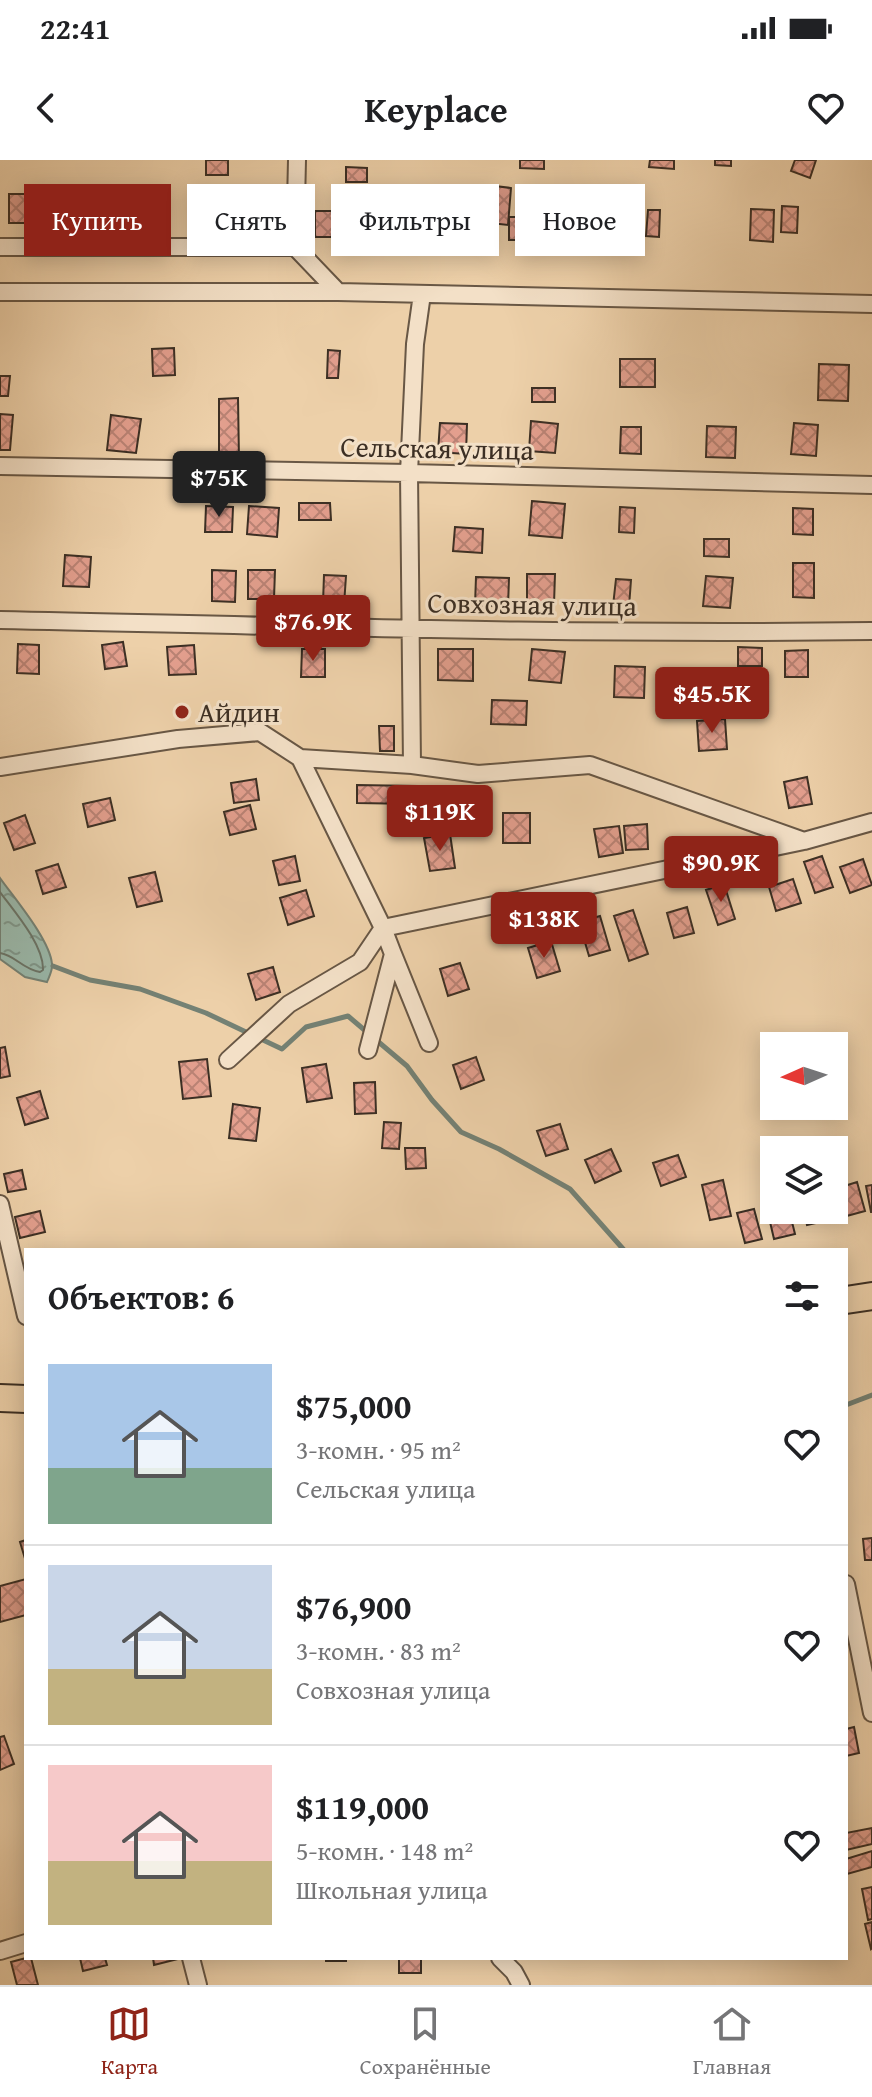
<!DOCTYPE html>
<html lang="ru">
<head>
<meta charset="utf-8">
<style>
	:root { --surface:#fff; --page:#f2f2f2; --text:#202124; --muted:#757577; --line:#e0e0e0; --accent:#8f2418 }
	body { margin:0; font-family:"Gentium Book Plus",serif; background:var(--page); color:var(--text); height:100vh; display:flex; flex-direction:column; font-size:30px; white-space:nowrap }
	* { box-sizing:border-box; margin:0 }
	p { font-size:26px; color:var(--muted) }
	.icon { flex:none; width:44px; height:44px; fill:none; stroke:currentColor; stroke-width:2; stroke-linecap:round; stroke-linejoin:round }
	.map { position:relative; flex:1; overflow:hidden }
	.panel { position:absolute; left:24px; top:1088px; width:824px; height:712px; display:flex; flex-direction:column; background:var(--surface); border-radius:0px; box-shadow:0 4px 20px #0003 }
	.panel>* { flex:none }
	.top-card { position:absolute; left:24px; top:24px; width:824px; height:72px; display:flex; gap:16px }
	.needle { width:52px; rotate:267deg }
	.tools { position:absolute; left:760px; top:872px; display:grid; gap:16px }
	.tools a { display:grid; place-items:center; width:88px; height:88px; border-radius:0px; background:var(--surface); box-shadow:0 4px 20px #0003; font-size:40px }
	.price { position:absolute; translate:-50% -68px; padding:0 18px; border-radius:8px; background:var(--accent); color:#fff; font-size:26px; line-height:52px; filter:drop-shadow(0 2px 4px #0008) }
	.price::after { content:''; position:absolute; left:50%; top:48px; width:24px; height:18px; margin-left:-12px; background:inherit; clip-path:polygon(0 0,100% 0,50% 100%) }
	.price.on { background:#222; color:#fff }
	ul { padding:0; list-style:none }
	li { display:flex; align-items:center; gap:24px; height:200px; padding:0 24px }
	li+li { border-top:2px solid var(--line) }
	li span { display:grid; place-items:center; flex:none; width:224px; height:160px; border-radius:0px; color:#555 }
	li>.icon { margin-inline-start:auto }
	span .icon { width:96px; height:96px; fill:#fffc; stroke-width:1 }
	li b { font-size:34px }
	h2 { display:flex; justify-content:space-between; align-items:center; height:96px; padding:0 24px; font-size:34px }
	.tag { padding:0 28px; border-radius:0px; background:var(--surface); box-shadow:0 4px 20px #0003; font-size:28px; line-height:72px }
	.tag.on { background:var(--accent); color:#fff }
	.status { display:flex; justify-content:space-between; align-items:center; height:56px; padding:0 40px; background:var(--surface); direction:ltr }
	.status svg { height:22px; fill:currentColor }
	header { display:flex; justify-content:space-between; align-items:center; height:104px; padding:0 24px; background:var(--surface); font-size:36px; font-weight:700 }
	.dock { display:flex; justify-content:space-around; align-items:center; height:112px; border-top:2px solid var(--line); background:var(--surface); font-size:22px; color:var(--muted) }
	.dock a { display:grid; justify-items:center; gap:4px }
	.dock .on { color:var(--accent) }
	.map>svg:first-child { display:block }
	.water { fill:url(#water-ripples); stroke:#748174; stroke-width:2 }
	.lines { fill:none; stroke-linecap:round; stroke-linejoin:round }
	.shore { stroke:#6a7366; stroke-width:2 }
	.stream { stroke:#748174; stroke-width:5 }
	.building { fill:url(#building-cross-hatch); stroke:#3c2f24; stroke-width:2 }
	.minor-casing { stroke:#685745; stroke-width:20 }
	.primary-casing { stroke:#3c2f24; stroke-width:30 }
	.minor { stroke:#f3e0c7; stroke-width:16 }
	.primary { stroke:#edd0a9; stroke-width:26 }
	.poi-dot { fill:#8f2418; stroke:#f3e0c7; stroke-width:3 }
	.labels { text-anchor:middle; stroke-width:6; stroke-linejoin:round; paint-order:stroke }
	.street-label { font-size:28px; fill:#3c2f24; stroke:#f3e0c7 }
	.poi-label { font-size:28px; fill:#3c2f24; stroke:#f3e0c7; text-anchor:start }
</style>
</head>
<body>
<div class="status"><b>22:41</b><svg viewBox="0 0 49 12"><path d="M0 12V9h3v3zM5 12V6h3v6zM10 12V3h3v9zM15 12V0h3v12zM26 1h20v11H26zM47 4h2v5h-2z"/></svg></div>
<header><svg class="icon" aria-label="back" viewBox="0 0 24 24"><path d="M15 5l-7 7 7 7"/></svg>Keyplace<svg class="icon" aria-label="heart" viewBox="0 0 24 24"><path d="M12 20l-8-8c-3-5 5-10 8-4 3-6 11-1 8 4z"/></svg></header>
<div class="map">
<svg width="872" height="1825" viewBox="0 0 872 1825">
	<defs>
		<pattern id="water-ripples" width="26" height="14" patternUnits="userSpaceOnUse" patternTransform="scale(2)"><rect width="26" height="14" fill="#99b7a9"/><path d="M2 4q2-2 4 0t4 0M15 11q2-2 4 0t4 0" fill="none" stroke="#7e9589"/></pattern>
		<pattern id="building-cross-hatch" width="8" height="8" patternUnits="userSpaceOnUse" patternTransform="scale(2)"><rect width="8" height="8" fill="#e39f8e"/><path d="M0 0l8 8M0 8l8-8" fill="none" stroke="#b98274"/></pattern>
	</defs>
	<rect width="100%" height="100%" fill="#edd0a9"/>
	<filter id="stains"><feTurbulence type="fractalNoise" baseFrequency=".0025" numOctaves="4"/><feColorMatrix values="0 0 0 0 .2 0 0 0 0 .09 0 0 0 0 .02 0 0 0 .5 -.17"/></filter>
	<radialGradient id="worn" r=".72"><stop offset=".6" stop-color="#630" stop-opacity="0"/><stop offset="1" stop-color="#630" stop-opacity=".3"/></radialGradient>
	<path class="water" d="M0,718C15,739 50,780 52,804C53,810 49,817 47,822L25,817L0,799Z"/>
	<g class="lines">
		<path class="shore" d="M0,732C14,751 44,785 43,810L40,812C22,809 15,795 0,793"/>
		<path class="stream" d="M53,806L90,820L140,829L206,853L282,889L306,867L348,856L368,873
			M375,879L407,906L432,940L461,972L499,989L570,1029L624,1090
			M846,1245L872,1235"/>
	</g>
	<path class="building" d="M206,0H228V15H206Z
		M520,0H544V9L520,8Z
		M650,0H674V9L649,7Z
		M715,0H731V6L715,5Z
		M795,0H816L810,18L791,11Z
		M346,7L367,8V22H346Z
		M495,26L511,28L508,65L491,63Z
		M139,33H169V75H139Z
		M9,34H26V63H9Z
		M76,38L102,39V66L76,65Z
		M406,39H430V77H405Z
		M213,45H231V76H213Z
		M782,46L798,47L797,73L781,72Z
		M751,49L774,50L773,82L750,80Z
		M648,50H660L659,77L646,76Z
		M315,51H337V77H315Z
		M449,51L474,52L475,77H449Z
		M581,51H605V81H581Z
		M509,57H534V80H509Z
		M370,61H393V81H369Z
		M174,188L175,215L153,216L152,189Z
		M328,190L340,191L338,218H327Z
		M620,199H655V227H620Z
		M819,204L849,205L848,241L818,240Z
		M0,216H10L8,236H0Z
		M532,228H555V242H532Z
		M238,238L239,300L219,299V239Z
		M0,254L13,255L10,290H0Z
		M111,255L141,259L136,293L107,290Z
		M531,261L558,264L555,293L529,291Z
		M440,263L467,264L466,294L438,292Z
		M794,263L818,265L816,296L791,294Z
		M707,266L736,267L735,298L706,297Z
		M621,267H641V294L620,293Z
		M532,341L565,344L562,378L529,375Z
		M299,343H330L331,360H299Z
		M206,346L233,347L232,372H205Z
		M249,346L279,348L277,377L247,374Z
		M620,347L635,348L634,373L619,372Z
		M793,348L813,349V375L793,374Z
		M455,367L483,369L482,393L453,391Z
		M704,379H729V397L704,396Z
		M65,395L91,397L89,427L63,426Z
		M793,403H814V438L793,437Z
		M212,410L236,411L235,442L212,441Z
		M248,410H275L274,439H248Z
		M527,414H555L554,444L527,443Z
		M324,415L346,416L344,445L323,443Z
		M706,416L733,418L730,448L703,446Z
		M476,417L509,418L508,447L475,445Z
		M616,419L631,420L629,447L613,446Z
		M123,482L127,506L105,509L102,485Z
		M18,484L39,485V514L17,513Z
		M194,485L196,514L169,515L167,487Z
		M738,487L762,488V506H738Z
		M302,489H325V517H301Z
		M438,489H473V521L438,520Z
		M532,489L565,492L561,523L529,520Z
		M808,490V517H785V491Z
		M615,506L645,507L644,538L614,537Z
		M492,540L527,541L526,565L491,564Z
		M725,559L727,589L699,591L697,561Z
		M379,566H394V591H380Z
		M807,617L812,644L789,648L784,622Z
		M256,619L259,640L234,643L231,623Z
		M357,625L417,626L416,644L357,643Z
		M110,638L115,660L88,667L83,644Z
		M250,645L256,669L230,675L224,652Z
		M503,653H530V683H503Z
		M25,655L35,683L14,690L4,663Z
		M647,664L648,689L626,690L624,666Z
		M619,666L623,693L599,697L594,669Z
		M450,674L455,708L430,711L424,678Z
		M295,696L300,721L279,725L273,701Z
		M822,696L833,727L815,733L804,702Z
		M863,699L872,725L850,733L840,707Z
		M58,704L66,727L43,734L36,711Z
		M155,712L162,741L137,747L129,718Z
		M793,719L801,743L776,751L769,727Z
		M724,724L735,759L718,765L706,730Z
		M306,730L314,756L288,765L280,738Z
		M687,747L694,773L674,778L667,753Z
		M633,750L648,794L629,801L614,756Z
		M600,756L610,790L589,796L579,762Z
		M551,781L560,811L537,818L528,788Z
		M460,803L469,829L448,836L440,809Z
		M273,807L280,832L256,840L248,814Z
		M5,887L10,916L0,918V888Z
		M476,897L484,920L461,929L453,905Z
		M207,899L211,936L183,939L179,902Z
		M326,904L332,938L307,942L302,908Z
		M375,922L376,953L355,954L354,923Z
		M40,931L48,958L25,965L17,938Z
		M233,944L260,948L256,981L229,978Z
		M384,962L401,963L399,989L382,988Z
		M560,964L568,989L546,996L537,971Z
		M405,988H425L426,1008L406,1009Z
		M611,989L621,1011L595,1023L585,1000Z
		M678,995L686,1017L661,1026L653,1003Z
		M22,1010L26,1029L8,1032L4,1014Z
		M723,1020L731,1056L710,1060L702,1025Z
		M857,1022L865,1051L843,1057L835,1029Z
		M872,1025V1052H871L866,1026Z
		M774,1047V1050H789L795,1074L774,1079L767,1049Z
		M754,1049L762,1079L745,1083L737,1053Z
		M804,1050H827L829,1060L807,1065Z
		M40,1051L45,1072L20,1078L15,1057Z
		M872,1378V1400H865L863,1379Z
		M26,1380V1402L20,1382Z
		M26,1419V1455L0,1462V1426Z
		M854,1567L859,1593L846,1596V1569Z
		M4,1576L14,1604L0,1610V1577Z
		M872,1668V1684L846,1690V1673Z
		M872,1691V1707L847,1714L846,1699Z
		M872,1727V1759L868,1760L862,1729Z
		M872,1762V1788L871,1789L865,1764Z
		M26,1798H31L38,1825H17L11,1802Z
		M80,1798H105L107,1805L83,1811Z
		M153,1798H178V1799L154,1805Z
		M326,1798H346V1801H326Z
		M399,1798H421V1813H399Z"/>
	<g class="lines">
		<defs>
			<path id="minor" d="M297,0L295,87L338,132
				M0,87H295
				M0,132H338L872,144
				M0,306L409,313L872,325
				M0,460C291,466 581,475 872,471
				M300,598L383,768L804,681L872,662
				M412,605L409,313L415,184L422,134
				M0,607L178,579L260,572L300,598L412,605L478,614L590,605L804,681
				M393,794L429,883
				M368,890L393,794L383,768
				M228,900L289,844L360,802L383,768
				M0,1044L26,1156
				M846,1424L872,1553
				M0,1791L26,1783
				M191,1798L198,1825
				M500,1798L514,1812L521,1825"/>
			<path id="primary" d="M846,1140L872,1136
				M0,1238L26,1239"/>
		</defs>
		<use href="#minor" class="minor-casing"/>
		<use href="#primary" class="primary-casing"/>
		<use href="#minor" class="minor"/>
		<use href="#primary" class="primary"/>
	</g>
	<circle class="poi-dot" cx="182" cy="552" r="8"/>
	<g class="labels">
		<g class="street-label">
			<text transform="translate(437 288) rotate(1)" y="10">Сельская улица</text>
			<text transform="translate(532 444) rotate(1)" y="10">Совхозная улица</text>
		</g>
		<g class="poi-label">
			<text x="198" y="562">Айдин</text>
		</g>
	</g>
	<rect width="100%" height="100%" filter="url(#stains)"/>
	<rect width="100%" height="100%" fill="url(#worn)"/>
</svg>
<div class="tools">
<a><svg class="needle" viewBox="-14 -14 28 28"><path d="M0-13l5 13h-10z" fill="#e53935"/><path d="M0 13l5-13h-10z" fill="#757577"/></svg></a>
<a><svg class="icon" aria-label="layers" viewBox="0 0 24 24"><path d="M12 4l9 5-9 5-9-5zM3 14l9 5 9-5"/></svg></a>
</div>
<b class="price on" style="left:219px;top:359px">$75K</b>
<b class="price" style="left:313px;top:503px">$76.9K</b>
<b class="price" style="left:712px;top:575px">$45.5K</b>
<b class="price" style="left:440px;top:693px">$119K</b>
<b class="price" style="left:721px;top:744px">$90.9K</b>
<b class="price" style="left:544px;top:800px">$138K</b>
<div class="top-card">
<a class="tag on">Купить</a>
<a class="tag">Снять</a>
<a class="tag">Фильтры</a>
<a class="tag">Новое</a>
</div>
<section class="panel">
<h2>Объектов: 6<svg class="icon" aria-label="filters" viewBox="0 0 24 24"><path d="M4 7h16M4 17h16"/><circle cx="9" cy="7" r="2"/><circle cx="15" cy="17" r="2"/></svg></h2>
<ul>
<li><span style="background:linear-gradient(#a9c7e8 65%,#7fa58c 0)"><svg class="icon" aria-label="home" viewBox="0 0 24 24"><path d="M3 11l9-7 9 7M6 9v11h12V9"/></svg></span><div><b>$75,000</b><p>3-комн. · 95 m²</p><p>Сельская улица</p></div><svg class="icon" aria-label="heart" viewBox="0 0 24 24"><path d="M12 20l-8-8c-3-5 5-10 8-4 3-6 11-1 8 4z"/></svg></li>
<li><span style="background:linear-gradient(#c9d6e8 65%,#c2b280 0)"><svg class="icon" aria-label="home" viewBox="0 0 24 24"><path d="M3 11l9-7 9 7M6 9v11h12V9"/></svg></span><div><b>$76,900</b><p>3-комн. · 83 m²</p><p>Совхозная улица</p></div><svg class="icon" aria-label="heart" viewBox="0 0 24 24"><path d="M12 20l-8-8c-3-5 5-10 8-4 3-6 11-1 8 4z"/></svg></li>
<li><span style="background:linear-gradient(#f6c9c9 60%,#c2b280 0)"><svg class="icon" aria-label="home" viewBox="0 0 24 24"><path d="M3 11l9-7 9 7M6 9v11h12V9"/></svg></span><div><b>$119,000</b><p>5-комн. · 148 m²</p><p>Школьная улица</p></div><svg class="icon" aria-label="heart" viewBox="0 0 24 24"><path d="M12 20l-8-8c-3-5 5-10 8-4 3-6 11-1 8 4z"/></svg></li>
</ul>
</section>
</div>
<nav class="dock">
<a class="on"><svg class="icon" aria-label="map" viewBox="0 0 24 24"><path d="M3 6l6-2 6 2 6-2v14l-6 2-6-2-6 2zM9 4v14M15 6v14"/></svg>Карта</a>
<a><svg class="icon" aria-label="saved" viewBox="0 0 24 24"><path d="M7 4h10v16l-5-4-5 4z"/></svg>Сохранённые</a>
<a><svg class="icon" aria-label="home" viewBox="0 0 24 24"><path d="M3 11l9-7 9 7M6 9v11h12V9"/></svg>Главная</a>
</nav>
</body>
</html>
